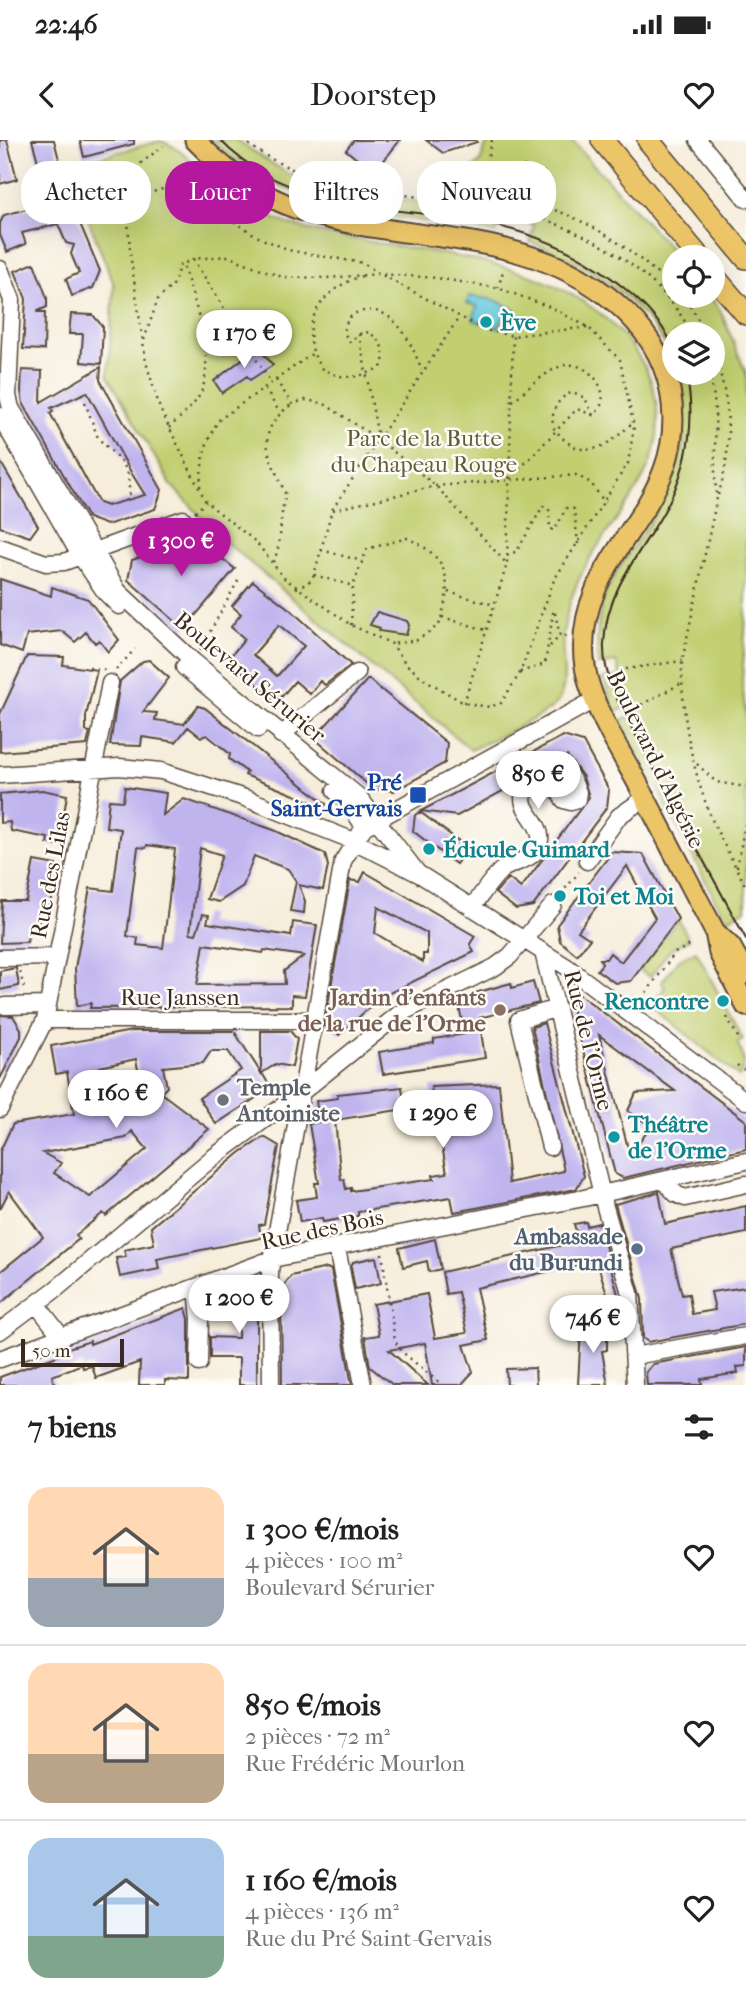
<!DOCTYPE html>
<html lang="fr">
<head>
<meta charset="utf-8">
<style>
	:root { --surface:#fff; --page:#f2f2f2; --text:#222; --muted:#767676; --line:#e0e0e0; --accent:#b5179e }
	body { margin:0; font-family:"IM FELL French Canon",serif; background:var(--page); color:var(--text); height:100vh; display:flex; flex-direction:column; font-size:26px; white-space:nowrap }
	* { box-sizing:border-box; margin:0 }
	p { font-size:23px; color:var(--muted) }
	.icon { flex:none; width:38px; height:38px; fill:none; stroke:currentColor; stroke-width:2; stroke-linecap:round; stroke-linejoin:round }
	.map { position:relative; height:1245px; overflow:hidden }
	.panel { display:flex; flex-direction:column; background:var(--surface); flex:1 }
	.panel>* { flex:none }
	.top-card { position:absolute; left:21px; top:21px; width:705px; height:63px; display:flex; gap:14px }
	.buttons { position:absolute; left:662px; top:105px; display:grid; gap:14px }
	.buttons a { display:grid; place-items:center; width:63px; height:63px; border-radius:50%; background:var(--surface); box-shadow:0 7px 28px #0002; font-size:35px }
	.scale { position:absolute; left:21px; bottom:18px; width:103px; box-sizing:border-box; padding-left:7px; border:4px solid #3b2a1e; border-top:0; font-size:19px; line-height:24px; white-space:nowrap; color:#3b2a1e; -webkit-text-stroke:5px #fdfcf7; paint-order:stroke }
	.price { position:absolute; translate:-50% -60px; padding:0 16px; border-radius:24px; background:#fff; color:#222; font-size:23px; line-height:46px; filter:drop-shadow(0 2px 4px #0008) }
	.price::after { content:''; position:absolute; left:50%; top:42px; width:21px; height:16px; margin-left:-10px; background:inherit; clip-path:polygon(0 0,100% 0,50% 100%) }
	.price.active { background:var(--accent); color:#fff }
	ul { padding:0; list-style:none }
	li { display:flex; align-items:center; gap:21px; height:175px; padding:0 28px }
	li+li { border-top:2px solid var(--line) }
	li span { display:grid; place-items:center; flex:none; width:196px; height:140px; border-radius:21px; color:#555 }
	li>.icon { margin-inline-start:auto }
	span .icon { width:84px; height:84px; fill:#fffc; stroke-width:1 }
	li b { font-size:30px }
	h2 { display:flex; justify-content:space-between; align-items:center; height:84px; padding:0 28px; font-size:30px }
	.chip { padding:0 24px; border-radius:28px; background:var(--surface); box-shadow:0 7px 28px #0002; font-size:24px; line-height:63px }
	.chip.active { background:var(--accent); color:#fff }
	.status { display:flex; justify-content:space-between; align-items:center; height:49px; padding:0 35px; background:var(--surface); direction:ltr }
	.status svg { height:19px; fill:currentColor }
	header { display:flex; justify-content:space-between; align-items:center; height:91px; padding:0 28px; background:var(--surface); font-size:32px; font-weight:600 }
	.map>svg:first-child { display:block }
	.green { fill:#c1cf71; stroke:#7e7c48; stroke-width:2 }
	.water { fill:#5fc6db; stroke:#4d787c; stroke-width:2 }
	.building { fill:#c0b4ef; fill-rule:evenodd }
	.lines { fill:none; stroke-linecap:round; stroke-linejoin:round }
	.minor-casing { stroke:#57473a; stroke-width:19 }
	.major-casing { stroke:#57473a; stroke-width:23 }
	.highway-casing { stroke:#57473a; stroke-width:24 }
	.path { stroke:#57473a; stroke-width:2.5; stroke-dasharray:2 5; stroke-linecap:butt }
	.minor { stroke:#fff; stroke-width:16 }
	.major { stroke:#edc569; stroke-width:19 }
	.highway { stroke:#edc569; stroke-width:21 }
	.tram { stroke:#3b2a1e; stroke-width:2 }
	.culture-dot { fill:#0f9aa8; stroke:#fdfcf7; stroke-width:2.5 }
	.transit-dot { fill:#1a4fb4; stroke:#fdfcf7; stroke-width:2.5 }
	.education-dot { fill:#8d6e63; stroke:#fdfcf7; stroke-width:2.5 }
	.worship-dot { fill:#6b7280; stroke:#fdfcf7; stroke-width:2.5 }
	.service-dot { fill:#5c6f8a; stroke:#fdfcf7; stroke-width:2.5 }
	.labels { text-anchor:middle; stroke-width:5; stroke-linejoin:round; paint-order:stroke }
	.culture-label { font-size:23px; font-weight:bold; fill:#0d838f; stroke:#fdfcf7; text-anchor:start }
	.park-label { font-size:23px; fill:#635c37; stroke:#fdfcf7 }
	.street-label { font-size:23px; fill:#3b2a1e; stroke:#fdfcf7 }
	.transit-label { font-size:23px; font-weight:bold; fill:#164399; stroke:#fdfcf7; text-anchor:end }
	.education-label { font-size:23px; font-weight:bold; fill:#785e54; stroke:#fdfcf7; text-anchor:end }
	.worship-label { font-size:23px; font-weight:bold; fill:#5b616d; stroke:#fdfcf7; text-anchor:start }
	.service-label { font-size:23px; font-weight:bold; fill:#4e5e75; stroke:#fdfcf7; text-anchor:end }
</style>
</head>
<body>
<div class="status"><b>22:46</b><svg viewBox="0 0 49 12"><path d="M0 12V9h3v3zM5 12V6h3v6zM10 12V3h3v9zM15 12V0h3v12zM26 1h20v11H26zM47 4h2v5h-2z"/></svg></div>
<header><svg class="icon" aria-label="back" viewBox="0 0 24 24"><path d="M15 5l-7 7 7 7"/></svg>Doorstep<svg class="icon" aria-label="heart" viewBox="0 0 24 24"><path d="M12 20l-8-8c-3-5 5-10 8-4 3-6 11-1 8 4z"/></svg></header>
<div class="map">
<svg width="746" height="1245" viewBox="0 0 746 1245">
	<rect width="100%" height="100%" fill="#fdfcf7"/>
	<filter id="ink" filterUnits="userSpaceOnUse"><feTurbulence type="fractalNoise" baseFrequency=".0143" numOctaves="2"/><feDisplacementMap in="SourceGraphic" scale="14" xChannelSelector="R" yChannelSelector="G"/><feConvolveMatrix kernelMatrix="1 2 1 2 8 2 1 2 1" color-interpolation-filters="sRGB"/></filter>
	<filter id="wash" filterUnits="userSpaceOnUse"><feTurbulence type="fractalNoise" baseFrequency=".00686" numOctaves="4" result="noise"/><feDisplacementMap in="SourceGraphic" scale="28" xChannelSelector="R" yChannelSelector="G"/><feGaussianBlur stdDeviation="1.57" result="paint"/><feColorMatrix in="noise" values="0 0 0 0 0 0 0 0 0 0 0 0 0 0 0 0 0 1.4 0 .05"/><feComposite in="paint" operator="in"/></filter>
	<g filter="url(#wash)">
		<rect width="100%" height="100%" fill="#f6edda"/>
		<path class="green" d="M212,0H236L287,33L328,47L501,76L496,93C392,72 295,77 212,0Z
			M488,0H571L678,117H674V156H710L720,170L746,233V475L742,540L746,579V769L726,780L621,580L637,573L633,564L616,572L603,539L621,536L616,522L598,525C596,496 597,468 611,442C619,426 630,412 640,397C675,347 697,294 679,233H712V194H674V219C642,160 592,124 530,102L534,85L456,62L458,42L480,22Z
			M160,1C179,5 194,26 209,39C235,60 269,80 302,88C414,118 572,107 641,220C657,246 662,282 654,311C641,356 605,388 584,429C573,450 566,470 563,494C560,515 571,549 555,565C543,577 488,601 471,610L220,397L171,345L108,236L114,145L82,63L61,54L55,29Z
			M678,779L689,799L670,810L650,837L639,830Z
			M696,811L743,900L737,903C745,917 746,923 739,937L652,866L665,847L661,843L679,819Z"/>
		<path class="water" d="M469,156L495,160L516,170L514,177L505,175L498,188L473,180L477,166L467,163Z"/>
		<g id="blocks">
			<path class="building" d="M0,0H7L17,39L0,44Z
				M32,0H54L60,23L40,29Z
				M80,0H134V4L84,17Z
				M354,0H400L374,33L346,10Z
				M426,0H476L477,2L443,13Z
				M60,60L73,67L100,131L93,148L72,156L66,139L79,133L71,114L74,105L66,103L58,84L22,93L26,104L7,112L0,95V83L4,75Z
				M34,123L47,158V167L36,172H45L44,210L23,209L26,159L15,131Z
				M71,174L93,175L103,187L101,224L81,222L83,194H69Z
				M258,207L273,225L250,240L247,236L222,253L214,241Z
				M101,227L100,240L162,350L155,369L107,385L88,378L23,263L21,251L22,230L42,231L41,262ZM87,252L132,334L145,355L107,366L99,363L50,273L53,271L51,268Z
				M0,321L38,386L30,397L0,387Z
				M193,400L221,405L214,412L235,429L184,489L128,440L132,420Z
				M0,439L51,456L52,447L88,459L119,500L108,512L99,500L95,503L86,492L75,502L62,491L27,495L22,513L0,505Z
				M253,441L292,471L351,525L325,545L320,541L310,554L295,541L277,562L228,519L245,499L231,487L241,474L232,466ZM279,485L304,506L277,536L253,515Z
				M377,472L407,481L409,485L406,495L379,491L380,488L370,485Z
				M27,516L64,517L63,525L97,530L86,576V591L90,592L87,605L0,612V574Z
				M149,520L169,538L143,572L157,573L155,580L184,584L198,566L205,568L326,664L324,667L245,635L247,632L229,619L230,614L207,595L201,597L188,587L176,602L142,597L141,606L110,605L120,541L143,521Z
				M368,539L447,603L445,623L394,651L373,649L314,598Z
				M563,596L583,602L609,650L607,667L533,766L516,769L495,753L508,738L521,748L589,657L583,637L567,616L457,676L421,671Z
				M125,647L166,653L163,675L184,659L274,690L325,714L328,726L323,750L299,745L305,761L304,773L290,771L296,741L288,729L254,716L243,746L219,762L207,759L222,715L200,708L190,793L196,794L203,774L209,775L207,783L291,796L293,782L317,785L305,856L292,855V866L90,868L91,863L77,866L75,828L90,748L113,751L121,689L106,687L109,660L123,661ZM147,705L175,709L163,808L137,805L138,798L127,796L138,707L146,708ZM204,804L263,813L264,810L304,816L284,831L285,844L197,845Z
				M42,650L67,655L59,705L47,703L48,698L11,691L10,682L0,683V654Z
				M420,672L468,708L456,724L413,691L415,675Z
				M612,712L643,714L678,779L631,841L615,843L597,830L602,824L600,819H606L610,813L621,822L655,778L627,726L578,791L590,799L577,815L560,801L557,785Z
				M34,721L56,725L53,745L55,746L47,779L39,778L37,790L29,789L27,802L0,803L2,761H26Z
				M365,732L475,796L470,804L474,812L381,857L339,895L333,888L324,886L350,740L360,742ZM378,767L427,793V814H423V822L375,793Z
				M16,828L19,846L0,850V831Z
				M533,842L539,863L479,878L485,918L383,934L379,912L434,903V899L465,894L458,862L475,853L511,843L512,848Z
				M579,854L746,981V1009L623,1038L615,1034L570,860ZM599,895L675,951L636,953L628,971L651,986L630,1016Z
				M0,875L13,876L21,889V897L0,939Z
				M544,883L584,1036L576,1049L454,1072L451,1057L358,1072V1076L323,1082L322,1078L300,1082L296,1060L317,1057L315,1043H319L309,984L319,982L316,961L338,958L337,954L402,947L405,969L335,980L341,1040L344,1039L346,1049L351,1048V1051L434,1039L433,1035L447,1033L431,947L499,944L509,1043L564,1031L532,887Z
				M132,891H234L261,933V891H290L297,899L292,927L276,924L262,933L271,948L216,984L199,958L241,930L228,911H211L203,923L163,927L167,947L161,953L209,989L106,1076L103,1073L76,1095L79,1099L0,1164V1132L43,1097L9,1051L0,1069V1011L8,994L13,984L74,974L67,932L56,934L51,906ZM136,919L144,962L107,969L100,927ZM132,991L147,1009L90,1057L54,1033L61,1023L43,1013L126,998Z
				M264,997L279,1006L264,1084L259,1085L261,1098L157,1119L159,1129L120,1137L116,1118L126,1117L124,1110L154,1104L151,1087L241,1012Z
				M659,1052L665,1084L746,1066V1093L671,1109L682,1155L689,1154L692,1174L715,1170L711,1152L746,1147V1184L648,1202L643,1198L642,1159L615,1064Z
				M586,1082L587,1086L599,1083L620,1162L610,1164L598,1125L594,1121L476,1148L488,1200L464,1205L473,1232L461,1245H432L425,1203L389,1210L428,1245H393L370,1227L365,1197L379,1195L373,1164L427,1154L435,1198L467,1193L458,1152L446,1154L442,1132L563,1105L562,1101L578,1098L574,1084Z
				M435,1099L441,1129L429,1132L427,1121L403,1127L399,1108Z
				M376,1117L381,1143L355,1149L351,1126L353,1122Z
				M327,1128L331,1130L352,1245H282L281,1149L291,1136Z
				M248,1152L257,1158V1245H239V1218H210V1197L238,1198L239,1174L210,1176V1164L214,1159Z
				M186,1168L189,1179V1241L165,1240V1245H139L140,1222L96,1238L92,1226L83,1228L82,1224L52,1236L55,1245H0V1237L65,1213V1209L90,1201V1204Z
				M607,1180V1210L602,1211L608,1245H578L581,1188Z
				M746,1207V1226L737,1227L738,1233L701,1239L702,1245H647L646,1232L653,1224Z
				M535,1228L536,1245H507L506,1229Z"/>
		</g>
	</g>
	<g filter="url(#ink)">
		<use href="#blocks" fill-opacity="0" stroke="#57473a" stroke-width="2"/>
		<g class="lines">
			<defs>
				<path id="minor" d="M698,0L746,59
					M0,129L12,160L8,256L11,268L118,451L193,521L358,656L416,731
					M0,276L81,417L105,452L119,466
					M0,407L46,423L64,422L183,379
					M184,527L258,589
					M281,595L357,533
					M0,635L119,627L161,631L245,658L354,701L419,734L567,827L746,961
					M335,651L349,663L364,687
					M587,721L619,676L645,658
					M472,768C481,756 491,738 503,729C516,720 537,721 540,700C543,682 514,667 526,650L560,633C571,631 574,644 578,652L577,659L571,662L564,660L551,637
					M543,812L605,1067L630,1153L635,1245
					M0,818L57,817
					M5,866L48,865
					M45,880H315
					M0,969L45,880L110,543
					M550,1007L519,880L557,868
					M664,1041L676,1054L685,1058L746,1044
					M337,1108L363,1245
					M197,1147L200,1179L199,1223
					M37,1165L61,1196
					M0,1191L56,1149L211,1019L302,952L399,874L495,827L510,816L553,765
					M634,1216L746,1196
					M0,1219L272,1119L584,1058L746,1021
					M271,1245L270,1131L343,721L364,687L596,559"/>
				<path id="major" d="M195,0C226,32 263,58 306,72C410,105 526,86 616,163C643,186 663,215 670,250C693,369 575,408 584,519C588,561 617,605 637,642C663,692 689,742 715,792L719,813L746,866
					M715,792L731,807L746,834"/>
				<path id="highway" d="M602,0L699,117
					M648,0L746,118
					M712,134L746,174"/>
			</defs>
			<use href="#minor" class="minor-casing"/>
			<use href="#major" class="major-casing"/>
			<use href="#highway" class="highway-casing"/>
			<path class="path" d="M243,0C314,56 403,52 486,65C564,77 655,122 692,194
				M492,0L484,35L495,56L510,63
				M166,48L186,51L260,98L292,111L363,123L380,134L436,138L498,148L550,167L588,187L620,220L634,287L628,323L554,440L520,533L501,563L490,567L464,563L424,539L406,524L392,504L351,485L284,438L256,402L206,362L160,269L146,222L130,113L128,78L134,66L143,55Z
				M535,64C588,78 635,110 674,150
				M508,70L521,25L544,32L531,77
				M128,78L105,65L104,59L117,42L163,6
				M517,80L519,73
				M193,119L271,243
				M362,136C320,149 295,187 321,228C342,241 360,239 382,226C386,211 382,202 369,192L359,194L350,202L344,193C346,182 348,175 359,172C395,162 411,204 422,230
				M498,148L504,128
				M680,156L693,170L706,194
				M359,194L378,297
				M144,200L158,159L174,144L179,126L193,119L227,116L282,137L327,138L380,134L485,190L513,196L588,187
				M712,209C730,254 734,308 718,355
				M709,233C721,273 711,317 717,358L682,521C681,569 690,619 706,664C716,693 733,720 746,747
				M276,240L292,264L305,260L323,263L378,299L436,346L506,423
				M265,249L280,273
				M85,262L98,298L123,323L128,334L130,360
				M593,275L585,258L573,252C557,258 551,271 553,287C581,325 606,309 633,282
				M169,288C181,276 198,264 203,247C214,213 193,158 183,125
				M510,339L577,269L593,275C617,258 591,221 565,225C547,229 526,251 511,262
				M200,347C202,322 204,300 220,279L312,214
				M333,370L436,346L576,335L591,343L605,363
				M195,372L206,362
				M321,410L362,421
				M507,416L517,411L543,366L549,369L550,389L555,390L566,368L574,369L578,404
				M273,422C284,401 278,377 286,355C270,316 251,294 292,264
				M314,435L353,446
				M296,448L308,443L314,435L332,370L458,179
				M448,452L495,465
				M555,473L560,496H567
				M442,477L486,490
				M351,485L353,446L367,409L407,398C451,418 453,442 439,485L417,500L392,504
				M550,506L560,496
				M200,510L239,439
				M89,527L106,530
				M116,530L135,509
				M619,530L682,521
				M520,532L545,524L554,467
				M464,563L507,424L513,196
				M635,568L682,543
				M697,624L716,642L746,647
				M427,708L437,715
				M737,727L746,679
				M561,754L579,732
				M20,832L25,852
				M638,864L675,813L692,804
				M727,877L740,901
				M737,925L744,930
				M382,1113L395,1201L401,1211L442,1245"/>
			<use href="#minor" class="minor"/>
			<use href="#major" class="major"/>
			<use href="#highway" class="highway"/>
			<path class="tram" d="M220,0C290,73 397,65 489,84C535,94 577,111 614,140C639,159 660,179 674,207
				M686,233C697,284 688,330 662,375C637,418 606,451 604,504C602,544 632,586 650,621C681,681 714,739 746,799"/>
		</g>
	</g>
	<g class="culture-dot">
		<circle cx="486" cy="182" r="7"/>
		<circle cx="429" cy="709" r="7"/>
		<circle cx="560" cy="756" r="7"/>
		<circle cx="723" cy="861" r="7"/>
		<circle cx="614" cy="997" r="7"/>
	</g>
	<rect class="transit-dot" x="409" y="646" width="18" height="18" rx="3.5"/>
	<circle class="education-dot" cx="500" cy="870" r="7"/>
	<circle class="worship-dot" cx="223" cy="960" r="7"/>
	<circle class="service-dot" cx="637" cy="1109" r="7"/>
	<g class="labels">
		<g class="culture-label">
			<text x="500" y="190">Ève</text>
			<text x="443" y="717">Édicule Guimard</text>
			<text x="574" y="764">Toi et Moi</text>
			<text x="709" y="869" text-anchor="end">Rencontre</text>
			<text x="628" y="992">Théâtre<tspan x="628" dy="26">de l'Orme</tspan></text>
		</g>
		<g class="park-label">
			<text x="424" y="306">Parc de la Butte<tspan x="424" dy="26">du Chapeau Rouge</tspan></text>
		</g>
		<g class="street-label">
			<text transform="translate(250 537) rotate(40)" y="8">Boulevard Sérurier</text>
			<text transform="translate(656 619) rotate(64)" y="8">Boulevard d'Algérie</text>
			<text transform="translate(50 735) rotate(-79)" y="8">Rue des Lilas</text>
			<text x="180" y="865">Rue Janssen</text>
			<text transform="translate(589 900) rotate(76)" y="8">Rue de l'Orme</text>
			<text transform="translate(322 1089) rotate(-12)" y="8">Rue des Bois</text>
		</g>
		<g class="transit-label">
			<text x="402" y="650">Pré<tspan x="402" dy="26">Saint-Gervais</tspan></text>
		</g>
		<g class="education-label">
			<text x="486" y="865">Jardin d'enfants<tspan x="486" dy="26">de la rue de l'Orme</tspan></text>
		</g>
		<g class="worship-label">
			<text x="237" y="955">Temple<tspan x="237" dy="26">Antoiniste</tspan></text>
		</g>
		<g class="service-label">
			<text x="623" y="1104">Ambassade<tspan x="623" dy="26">du Burundi</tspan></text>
		</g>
	</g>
</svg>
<div class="buttons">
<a><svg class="icon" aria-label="locate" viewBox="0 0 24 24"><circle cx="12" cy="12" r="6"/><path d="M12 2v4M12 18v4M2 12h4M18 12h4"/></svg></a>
<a><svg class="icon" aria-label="layers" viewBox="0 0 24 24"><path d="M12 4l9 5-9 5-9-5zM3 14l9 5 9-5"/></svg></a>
</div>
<div class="scale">50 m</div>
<b class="price" style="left:244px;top:230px">1 170 €</b>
<b class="price active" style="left:181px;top:438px">1 300 €</b>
<b class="price" style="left:538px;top:671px">850 €</b>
<b class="price" style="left:116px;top:990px">1 160 €</b>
<b class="price" style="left:443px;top:1010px">1 290 €</b>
<b class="price" style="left:239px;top:1195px">1 200 €</b>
<b class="price" style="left:593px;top:1215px">746 €</b>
<div class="top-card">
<a class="chip">Acheter</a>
<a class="chip active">Louer</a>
<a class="chip">Filtres</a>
<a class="chip">Nouveau</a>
</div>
</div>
<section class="panel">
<h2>7 biens<svg class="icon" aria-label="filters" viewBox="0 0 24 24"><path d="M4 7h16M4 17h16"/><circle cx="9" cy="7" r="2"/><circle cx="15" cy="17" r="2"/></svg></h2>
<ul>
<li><span style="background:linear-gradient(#ffd9b3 65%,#9aa5b1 0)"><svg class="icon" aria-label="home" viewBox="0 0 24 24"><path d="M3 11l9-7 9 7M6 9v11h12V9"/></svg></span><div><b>1 300 €/mois</b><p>4 pièces · 100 m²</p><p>Boulevard Sérurier</p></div><svg class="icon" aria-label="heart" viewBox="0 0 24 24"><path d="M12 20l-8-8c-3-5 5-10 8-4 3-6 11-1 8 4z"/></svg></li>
<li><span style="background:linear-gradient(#ffd9b3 65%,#b9a48a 0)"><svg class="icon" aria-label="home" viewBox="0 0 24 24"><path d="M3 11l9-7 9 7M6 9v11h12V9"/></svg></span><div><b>850 €/mois</b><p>2 pièces · 72 m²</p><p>Rue Frédéric Mourlon</p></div><svg class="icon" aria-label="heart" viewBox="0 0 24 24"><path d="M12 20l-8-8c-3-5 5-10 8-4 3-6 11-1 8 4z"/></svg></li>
<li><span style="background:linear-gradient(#a9c7e8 70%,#7fa58c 0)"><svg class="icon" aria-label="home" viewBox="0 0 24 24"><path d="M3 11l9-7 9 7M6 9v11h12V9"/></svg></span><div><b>1 160 €/mois</b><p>4 pièces · 136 m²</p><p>Rue du Pré Saint-Gervais</p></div><svg class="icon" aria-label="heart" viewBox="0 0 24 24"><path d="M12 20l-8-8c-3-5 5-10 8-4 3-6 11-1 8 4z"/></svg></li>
</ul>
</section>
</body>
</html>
